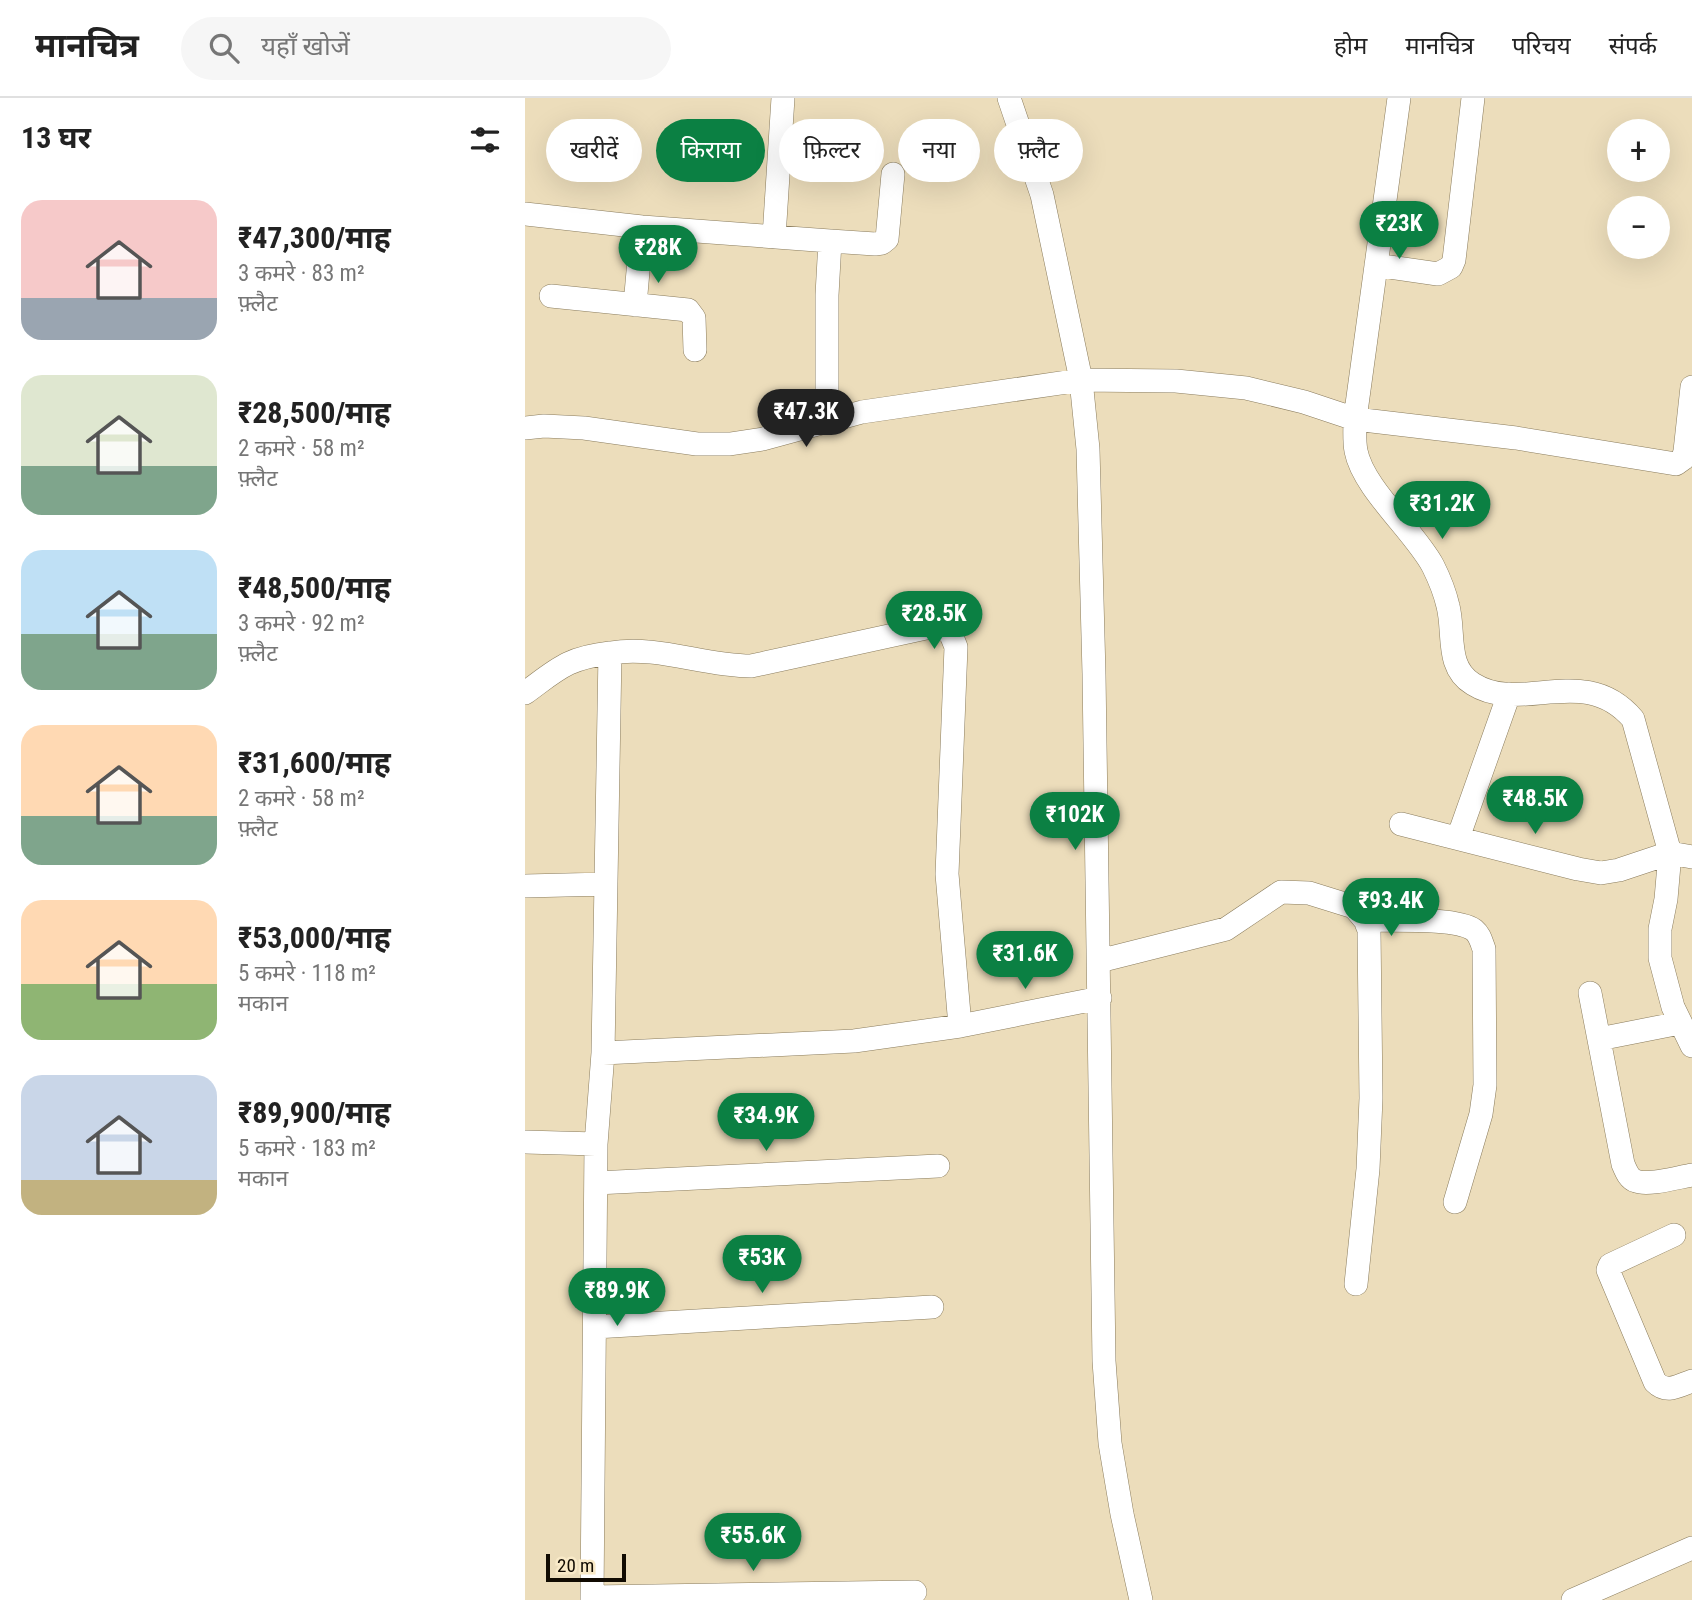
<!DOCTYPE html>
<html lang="hi">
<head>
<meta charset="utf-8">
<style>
	:root { --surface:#fff; --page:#f6f6f6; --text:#222; --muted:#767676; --line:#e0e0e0; --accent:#0b8043 }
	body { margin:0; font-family:"Roboto Condensed","Noto Sans Devanagari",sans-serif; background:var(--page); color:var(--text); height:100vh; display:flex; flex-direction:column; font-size:26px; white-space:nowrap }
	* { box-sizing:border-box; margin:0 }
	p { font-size:23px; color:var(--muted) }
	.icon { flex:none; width:38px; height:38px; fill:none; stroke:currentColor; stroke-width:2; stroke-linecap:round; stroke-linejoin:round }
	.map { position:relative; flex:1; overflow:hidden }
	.panel { display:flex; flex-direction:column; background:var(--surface); width:525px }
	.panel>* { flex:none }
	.banner { position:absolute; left:21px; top:21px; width:665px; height:63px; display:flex; gap:14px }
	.controls { position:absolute; left:1082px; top:21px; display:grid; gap:14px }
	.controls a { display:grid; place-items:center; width:63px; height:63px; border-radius:50%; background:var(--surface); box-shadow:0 7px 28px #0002; font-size:35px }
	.scale { position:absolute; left:21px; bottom:18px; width:80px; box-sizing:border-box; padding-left:7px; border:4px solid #110b02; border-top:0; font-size:19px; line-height:24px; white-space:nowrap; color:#110b02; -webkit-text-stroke:5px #f9eac8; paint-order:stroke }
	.price { position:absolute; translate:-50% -60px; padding:0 16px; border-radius:24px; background:var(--accent); color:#fff; font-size:23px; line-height:46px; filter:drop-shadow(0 2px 4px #0008) }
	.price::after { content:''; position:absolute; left:50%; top:42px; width:21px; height:16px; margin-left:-10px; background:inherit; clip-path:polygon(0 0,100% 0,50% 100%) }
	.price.active { background:#222; color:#fff }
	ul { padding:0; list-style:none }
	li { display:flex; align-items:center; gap:21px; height:175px; padding:0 21px }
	li span { display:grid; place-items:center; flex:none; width:196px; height:140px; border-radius:21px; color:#555 }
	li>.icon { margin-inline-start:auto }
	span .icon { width:84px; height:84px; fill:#fffc; stroke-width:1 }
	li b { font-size:30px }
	h2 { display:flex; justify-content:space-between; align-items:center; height:84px; padding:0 21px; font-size:30px }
	.chip { padding:0 24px; border-radius:32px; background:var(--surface); box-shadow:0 7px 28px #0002; font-size:24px; line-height:63px }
	.chip.active { background:var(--accent); color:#fff }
	header { display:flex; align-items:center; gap:42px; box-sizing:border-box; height:98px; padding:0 35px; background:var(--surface); border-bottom:2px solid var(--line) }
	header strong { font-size:33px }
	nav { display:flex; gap:38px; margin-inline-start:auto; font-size:24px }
	.search { width:490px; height:63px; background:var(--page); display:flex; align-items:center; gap:18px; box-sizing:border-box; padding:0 24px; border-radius:38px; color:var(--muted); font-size:26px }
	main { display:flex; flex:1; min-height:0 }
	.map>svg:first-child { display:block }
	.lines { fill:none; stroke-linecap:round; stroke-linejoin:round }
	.street-casing { stroke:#8a7c5d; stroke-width:24 }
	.street { stroke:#fff; stroke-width:23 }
</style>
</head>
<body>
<header>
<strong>मानचित्र</strong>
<div class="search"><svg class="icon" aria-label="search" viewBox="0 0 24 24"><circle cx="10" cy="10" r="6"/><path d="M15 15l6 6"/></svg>यहाँ खोजें</div>
<nav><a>होम</a><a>मानचित्र</a><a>परिचय</a><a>संपर्क</a></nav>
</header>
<main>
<section class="panel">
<h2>13 घर<svg class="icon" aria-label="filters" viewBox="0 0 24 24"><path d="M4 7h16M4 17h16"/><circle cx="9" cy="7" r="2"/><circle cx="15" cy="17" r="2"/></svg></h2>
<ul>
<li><span style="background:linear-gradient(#f6c9c9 70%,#9aa5b1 0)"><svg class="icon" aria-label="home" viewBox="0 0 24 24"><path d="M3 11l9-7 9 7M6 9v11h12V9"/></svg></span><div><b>₹47,300/माह</b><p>3 कमरे · 83 m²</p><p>फ़्लैट</p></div></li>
<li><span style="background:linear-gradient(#dfe7d0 65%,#7fa58c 0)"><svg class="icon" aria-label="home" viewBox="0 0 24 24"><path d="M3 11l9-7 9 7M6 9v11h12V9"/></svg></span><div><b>₹28,500/माह</b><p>2 कमरे · 58 m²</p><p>फ़्लैट</p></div></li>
<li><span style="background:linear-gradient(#bfe0f5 60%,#7fa58c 0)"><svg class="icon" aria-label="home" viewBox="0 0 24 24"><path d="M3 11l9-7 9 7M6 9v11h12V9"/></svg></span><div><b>₹48,500/माह</b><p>3 कमरे · 92 m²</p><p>फ़्लैट</p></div></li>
<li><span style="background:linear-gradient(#ffd9b3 65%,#7fa58c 0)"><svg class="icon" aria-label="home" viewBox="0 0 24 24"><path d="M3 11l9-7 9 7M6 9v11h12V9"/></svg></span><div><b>₹31,600/माह</b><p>2 कमरे · 58 m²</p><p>फ़्लैट</p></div></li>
<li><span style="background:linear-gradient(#ffd9b3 60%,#8fb573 0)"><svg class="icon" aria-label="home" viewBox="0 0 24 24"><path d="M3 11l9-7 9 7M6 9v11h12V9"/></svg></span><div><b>₹53,000/माह</b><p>5 कमरे · 118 m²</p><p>मकान</p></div></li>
<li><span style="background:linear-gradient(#c9d6e8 75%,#c2b280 0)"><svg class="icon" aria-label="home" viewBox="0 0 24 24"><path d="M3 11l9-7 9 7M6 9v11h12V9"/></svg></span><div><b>₹89,900/माह</b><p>5 कमरे · 183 m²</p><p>मकान</p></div></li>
</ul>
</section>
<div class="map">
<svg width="1167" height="1502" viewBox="0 0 1167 1502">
	<rect width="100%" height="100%" fill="#ecddbb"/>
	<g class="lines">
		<defs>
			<path id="street" d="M484,0L517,97L556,282L563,351L569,576L579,1263L585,1345L597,1416L616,1502
				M874,0L830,321L991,340L1151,366L1158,361L1160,353L1167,289
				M0,116L117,129L305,143L302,197V322
				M249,139L258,0
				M305,143L350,146L357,145L362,141L368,76
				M851,167L913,176L926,169L929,162L948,0
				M26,198L163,212L169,220L170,252
				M110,207L117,129
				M0,330L19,328L59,330L172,346H205L238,341L337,314L556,282L651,283L721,290L779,304L830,321C830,331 829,343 831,353C838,390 890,434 908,468C914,480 920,495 923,508C930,535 920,569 948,586C997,617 1059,564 1108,621L1145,755L1167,759
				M0,595C33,571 42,560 85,555
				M876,726L1053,771L1076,775L1094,772L1145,755L1141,801L1135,831V860L1148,909L1167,948
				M933,740L984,596
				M0,788L81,786
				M840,822C865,823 931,819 949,832C955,837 956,843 959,851L960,987L956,1016L930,1104
				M574,863L701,831L756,794L784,795L829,809L840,822L844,832L846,1000L843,1071L831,1186
				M1065,895L1098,1066C1101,1073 1104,1081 1111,1083C1123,1088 1154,1079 1167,1077
				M435,928L575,900
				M1074,941L1155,925
				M0,1044L71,1046
				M71,1085L413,1068
				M1149,1137L1085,1167L1083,1172L1130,1284C1142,1296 1153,1288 1167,1283
				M70,1229L407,1209
				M67,1499L390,1494
				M67,1502L71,1046L78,955L85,555C133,547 178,568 226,568L410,528L425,534L431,549L422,776L435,928L329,943L78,955
				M1048,1502L1167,1450"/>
		</defs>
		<use href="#street" class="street-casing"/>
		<use href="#street" class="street"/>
	</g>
</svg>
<div class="controls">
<a>+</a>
<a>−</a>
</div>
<div class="scale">20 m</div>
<b class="price" style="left:874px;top:163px">₹23K</b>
<b class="price" style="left:133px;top:187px">₹28K</b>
<b class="price active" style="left:281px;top:351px">₹47.3K</b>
<b class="price" style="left:917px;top:443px">₹31.2K</b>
<b class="price" style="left:409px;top:553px">₹28.5K</b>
<b class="price" style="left:1010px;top:738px">₹48.5K</b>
<b class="price" style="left:550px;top:754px">₹102K</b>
<b class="price" style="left:866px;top:840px">₹93.4K</b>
<b class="price" style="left:500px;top:893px">₹31.6K</b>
<b class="price" style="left:241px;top:1055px">₹34.9K</b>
<b class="price" style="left:237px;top:1197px">₹53K</b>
<b class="price" style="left:92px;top:1230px">₹89.9K</b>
<b class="price" style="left:228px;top:1475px">₹55.6K</b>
<div class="banner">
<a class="chip">खरीदें</a>
<a class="chip active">किराया</a>
<a class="chip">फ़िल्टर</a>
<a class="chip">नया</a>
<a class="chip">फ़्लैट</a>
</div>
</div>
</main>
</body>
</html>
